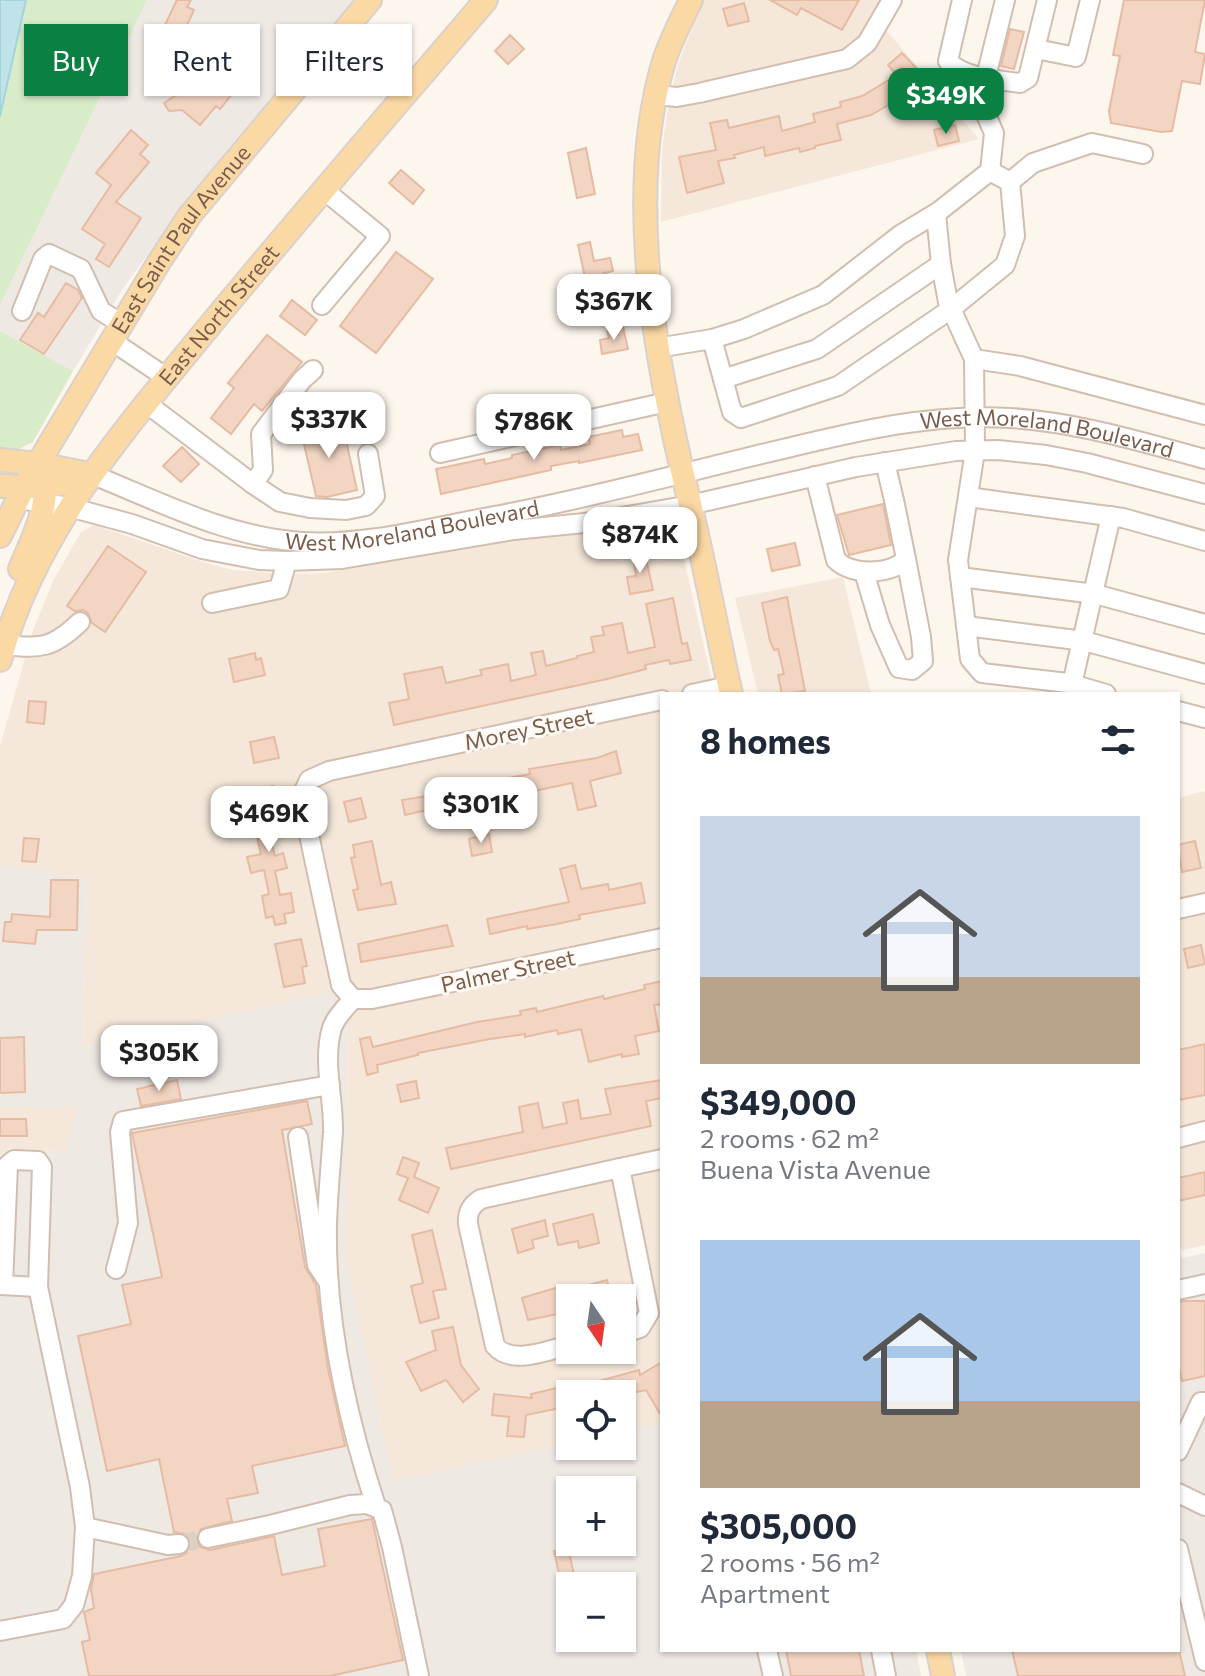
<!DOCTYPE html>
<html lang="en">
<head>
<meta charset="utf-8">
<style>
	:root { --surface:#fff; --page:#f2f2f3; --text:#1f2937; --muted:#747a83; --accent:#0b8043 }
	body { margin:0; font-family:Commissioner,sans-serif; background:var(--page); color:var(--text); height:100vh; display:flex; flex-direction:column; font-size:30px; white-space:nowrap }
	* { box-sizing:border-box; margin:0 }
	p { font-size:26px; color:var(--muted) }
	.icon { flex:none; width:44px; height:44px; fill:none; stroke:currentColor; stroke-width:2; stroke-linecap:round; stroke-linejoin:round }
	.map { position:relative; flex:1; overflow:hidden }
	.sheet { position:absolute; left:660px; top:692px; width:520px; height:960px; display:flex; flex-direction:column; background:var(--surface); border-radius:0px; box-shadow:0 2px 6px #0004 }
	.sheet>* { flex:none }
	.hud { position:absolute; left:24px; top:24px; width:516px; height:72px; display:flex; gap:16px }
	.needle { width:52px; rotate:167deg }
	.buttons { position:absolute; left:556px; top:1284px; display:grid; gap:16px }
	.buttons a { display:grid; place-items:center; width:80px; height:80px; border-radius:0px; background:var(--surface); box-shadow:0 2px 6px #0004; font-size:40px }
	.price { position:absolute; translate:-50% -68px; padding:0 18px; border-radius:16px; background:#fff; color:#222; font-size:26px; line-height:52px; filter:drop-shadow(0 2px 4px #0008) }
	.price::after { content:''; position:absolute; left:50%; top:48px; width:24px; height:18px; margin-left:-12px; background:inherit; clip-path:polygon(0 0,100% 0,50% 100%) }
	.price.active { background:var(--accent); color:#fff }
	ul { padding:0; list-style:none }
	li { display:grid; align-content:center; gap:16px; height:424px; padding:0 40px }
	li span { display:grid; place-items:center; height:248px; border-radius:0px; color:#555 }
	li>.icon { margin-inline-start:auto }
	span .icon { width:144px; height:144px; fill:#fffc; stroke-width:1 }
	li b { font-size:34px }
	h2 { display:flex; justify-content:space-between; align-items:center; height:96px; padding:0 40px; font-size:34px }
	.chip { padding:0 28px; border-radius:0px; background:var(--surface); box-shadow:0 2px 6px #0004; font-size:28px; line-height:72px }
	.chip.active { background:var(--accent); color:#fff }
	.map>svg:first-child { display:block }
	.residential { fill:#f5e8da; fill-rule:evenodd }
	.industrial { fill:#efe9e4; fill-rule:evenodd }
	.green { fill:#d8ecc9 }
	.water { fill:#bfe3e8; stroke:#a5d3da; stroke-width:2 }
	.building { fill:#f3d5c3; stroke:#e6bba3; stroke-width:2 }
	.lines { fill:none; stroke-linecap:round; stroke-linejoin:round }
	.minor-tunnel { stroke:#dcd0c4; stroke-width:18; stroke-dasharray:18 9; stroke-linecap:butt }
	.minor-casing { stroke:#d1beb0; stroke-width:22 }
	.major-casing { stroke:#dad1cd; stroke-width:26 }
	.minor { stroke:#fff; stroke-width:18 }
	.major { stroke:#fbd9a5; stroke-width:22 }
	.labels { text-anchor:middle; stroke-width:6; stroke-linejoin:round; paint-order:stroke }
	.street-label { font-size:22px; fill:#7a5c4d; stroke:#fffaf3 }
</style>
</head>
<body>
<div class="map">
<svg width="1205" height="1676" viewBox="0 0 1205 1676">
	<rect width="100%" height="100%" fill="#fdf6ec"/>
	<path class="residential" d="M703,0H885L875,17L979,139L661,222L662,150L666,119L677,67Z
		M94,525L209,564L234,570L289,574L325,573L497,543L665,525L674,528L678,533L715,694H662V1423L622,1432V1394H570V1443L393,1482L346,1257L348,1010L355,988L83,1047L87,880L0,864V746L33,630L53,581L81,532ZM570,1298H622V1350H570Z
		M843,577L871,694H758L735,598Z
		M1205,791V1245L1178,1251V798Z
		M0,1107H77L67,1151L0,1154Z"/>
	<path class="industrial" d="M147,0H355L186,201L122,290L73,371L0,331V305Z
		M0,864L87,880L83,1047L335,992L342,1006L348,1010L346,1257L393,1482L570,1443V1446H622V1432L662,1423V1650H916L921,1676H0V1154L67,1151L77,1107H0ZM570,1490H622V1542H570ZM570,1586H622V1638H570Z
		M1205,1253V1676H966L961,1650H1178V1259Z"/>
	<path class="green" d="M0,0H147L0,305Z
		M0,331L73,371L33,442L17,450H0Z"/>
	<path class="water" d="M0,0H26L0,116Z"/>
	<path class="building" d="M177,0H191L187,7L194,10L180,40L162,31Z
		M770,0H859L842,30L801,8L797,15Z
		M1124,0H1205L1195,52L1205,54L1200,84L1182,81L1172,131L1161,132L1111,123L1109,111L1120,56L1113,55Z
		M744,3L749,21L728,26L723,9Z
		M1010,29L1024,32L1014,69L1001,66Z
		M510,35L524,49L508,64L495,51Z
		M226,42L255,66L220,109L216,106L200,125L182,110L169,111L164,103L190,86Z
		M902,53L920,72L909,82L919,92L910,100L906,95L871,115L837,124L841,140L815,146V148L800,152L799,148L765,156L764,147L734,155L735,158L718,161L724,183L687,193L679,157L716,150L710,123L727,120L729,128L779,116L782,131L815,122L813,114L841,107L840,102L862,96L897,75L888,65Z
		M955,125L959,141L938,146L934,130Z
		M131,130L148,145L140,154L149,162L116,202L141,218L109,267L96,259L105,244L82,229L111,185L96,173Z
		M586,148L595,194L577,198L568,153Z
		M401,170L424,190L413,204L389,183Z
		M590,242L594,261L610,258L613,271L604,273L606,283L587,287L578,245Z
		M396,252L433,279L376,353L340,326Z
		M66,283L78,290L82,298L44,354L20,340L38,313L44,317Z
		M292,300L317,320L305,335L280,316Z
		M623,327L628,349L602,354L600,340L609,338L607,331Z
		M267,335L302,362L262,411L254,404L231,434L211,418L234,388L228,383Z
		M342,422L357,490L327,497L316,496L301,431Z
		M622,430L623,437L638,434L642,450L579,463V461L551,466V470L441,494L436,469L484,459L485,464L512,458V455L560,445L561,450L590,444L588,437Z
		M182,447L199,464L181,482L163,466Z
		M883,504L891,545L849,555L837,515Z
		M795,543L800,565L772,571L767,549Z
		M108,546L146,572L105,632L92,623L88,613L83,610L75,611L67,606Z
		M644,550L653,590L630,594L627,577L636,576L632,552Z
		M787,597L805,691L782,694L778,675L784,674L778,649L774,650L770,641L762,603Z
		M673,598L682,644L687,643L691,660L670,664L669,660L645,665L646,669L607,679L394,725L389,703L409,699L404,674L442,667L446,683L482,675L480,670L508,664L511,681L536,675L531,653L543,651L546,666L577,658V656L594,652L591,637L604,635L602,627L622,623L628,653L655,647L646,604Z
		M255,653L256,660L261,658L265,675L234,682L229,659Z
		M29,701L46,702L44,724L27,722Z
		M274,737L279,758L254,763L250,742Z
		M616,751L621,773L590,781L596,806L578,810L572,783L520,794L522,803L452,816L453,820L430,825L427,810L405,815L402,800L500,784L499,780L530,774L529,769L597,758Z
		M273,786L283,826L268,830L275,856L283,853L287,868L275,871L280,895L291,893L294,912L284,914L286,923L275,925L273,916L266,918L262,896L269,894L264,870L251,873L247,857L261,854L250,807L256,805L253,791Z
		M361,798L366,818L349,822L344,802Z
		M489,834L492,852L472,856L469,839Z
		M24,838L39,839L36,862L22,861Z
		M372,841L381,885L391,882L396,904L358,910L353,890L358,889L351,858L355,857L353,845Z
		M1195,841L1201,868L1182,872L1178,845Z
		M575,865L581,889L608,884L609,890L641,883L645,903L579,915L580,919L557,924L527,929V926L490,934L487,919L569,902L560,869Z
		M51,880H78L77,930H37L35,944L3,941L5,922H11L12,914L50,917Z
		M447,925L453,946L361,962L358,944Z
		M301,939L307,966L302,967L305,983L284,987L275,944Z
		M1201,945L1205,964L1188,968L1184,949Z
		M662,981V1004L654,1005L659,1031L635,1036L639,1054L622,1057V1054L589,1062L581,1029L558,1034L557,1030L525,1037V1034L490,1039L418,1053V1055L377,1065L378,1072L367,1075L360,1039L370,1037L373,1047L477,1022L521,1015L520,1011L536,1008L537,1012L603,996L604,999L645,989L644,985Z
		M24,1037L25,1092L0,1093V1038Z
		M1205,1044V1095L1178,1100V1050Z
		M177,1080L181,1099L141,1106L137,1089Z
		M662,1080V1098L646,1101L651,1126L451,1169L446,1148L523,1132L519,1107L538,1103L543,1128L567,1123L563,1103L578,1100L581,1119L611,1114L605,1089Z
		M416,1081L419,1098L401,1102L397,1085Z
		M307,1101L312,1124L282,1130L305,1267L316,1285L328,1369L345,1446L252,1466L258,1493L227,1499L232,1521L201,1529L196,1540L200,1547L210,1550L274,1536L282,1575L325,1566L318,1529L372,1519L403,1660L330,1676H89L82,1642L90,1640L84,1612L94,1608L91,1590L94,1574L181,1556L186,1553L191,1544L185,1534L174,1532L159,1459L107,1471L78,1336L131,1324L122,1285L162,1277L132,1133Z
		M0,1119H26L27,1136H0Z
		M403,1157L419,1163L414,1177L439,1188L428,1213L399,1200L408,1178L397,1174Z
		M1205,1172V1195L1178,1201V1178Z
		M593,1214L599,1243L579,1248L578,1241L558,1245L553,1224Z
		M545,1220L548,1236L532,1240L534,1248L518,1253L512,1229Z
		M432,1230L446,1289L433,1291L439,1318L420,1323L411,1286L423,1283L412,1235Z
		M607,1280L611,1298H564L567,1312L528,1320L522,1298L562,1286L563,1292Z
		M1185,1301H1205V1376L1182,1381L1178,1365V1302Z
		M453,1327L461,1365L479,1389L463,1402L446,1380L421,1391L406,1362L436,1350L432,1331Z
		M662,1362V1417L646,1390L622,1395L570,1394V1406L526,1415L524,1437L507,1436L509,1417L492,1415L494,1394L532,1398L531,1394L570,1385V1389L639,1370L640,1375Z
		M568,1548L575,1579L561,1583L554,1551Z
		M786,1650H859L864,1676H791Z
		M1012,1650H1179L1185,1676H1018Z"/>
	<g class="lines">
		<path class="minor-tunnel" d="M179,1544L208,1538"/>
		<defs>
			<g id="minor">
				<path d="M962,0L948,61C963,78 998,80 1020,83L1028,78L1047,0"/>
				<path d="M1036,49L1076,57L1090,0"/>
				<path d="M656,95L677,97L699,93L847,59L867,43L892,0"/>
				<path d="M1010,182L1033,163L1092,143L1143,154"/>
				<path d="M936,214L941,264L948,302L974,359L975,451L958,560L970,659L982,673L1068,683L1106,694"/>
				<path d="M322,305L380,236L324,190"/>
				<path d="M22,311L43,259L49,254L81,269L101,311L122,324"/>
				<path d="M712,339L732,412L741,418L838,386L951,309L1005,265L1015,236L1010,182L990,171"/>
				<path d="M112,341L167,378"/>
				<path d="M657,348L712,339L744,329L823,295L900,235L938,212L990,171L994,133L980,101L1005,0"/>
				<path d="M974,359L1020,366L1205,415"/>
				<path d="M723,379L817,349L941,264"/>
				<path d="M146,403L253,484L263,470L261,434L302,380L313,370"/>
				<path d="M440,453L667,402"/>
				<path d="M885,462L893,496"/>
				<path id="s1" d="M91,474C158,501 229,538 303,542C368,546 436,526 500,515C596,497 689,471 783,449C858,431 932,413 1010,418C1077,422 1141,442 1205,459"/>
				<path d="M815,476L836,560C852,576 891,575 906,559L894,500"/>
				<path d="M253,484L280,502L310,508L346,510L366,506L375,496L368,454"/>
				<path d="M968,497L1123,518L1205,541"/>
				<path d="M18,499L69,507L132,524L202,549L259,560L287,561L342,559L514,530L594,522L690,505L856,467L956,451L998,450L1046,455L1087,463L1205,494"/>
				<path d="M864,572L880,625L899,668L912,670L923,661L921,637L906,559"/>
				<path d="M960,577L1095,594L1205,624"/>
				<path d="M212,603L279,589L287,561"/>
				<path d="M966,626L1084,641L1205,674"/>
				<path d="M4,645C41,649 53,648 80,622"/>
				<path d="M1072,684L1111,516"/>
				<path d="M692,694L729,686"/>
				<path d="M1178,711L1205,718"/>
				<path d="M1178,909L1205,903"/>
				<path d="M353,999L341,985L302,802L303,793L309,780L329,771L662,700"/>
				<path d="M353,999C346,1007 335,1018 332,1028C322,1061 334,1098 333,1132C331,1162 328,1193 327,1223C325,1320 346,1415 376,1506"/>
				<path d="M353,999H372L662,938"/>
				<path d="M298,1137L317,1265L327,1280"/>
				<path d="M1178,1138L1205,1131"/>
				<path d="M620,1168L662,1159"/>
				<path d="M116,1269L128,1223L120,1132L123,1121L330,1085"/>
				<path d="M0,1285L38,1287"/>
				<path d="M1178,1290L1205,1284"/>
				<path d="M570,1345C548,1350 512,1366 495,1346L468,1224C467,1212 471,1205 481,1199L620,1168L649,1313L640,1328L622,1334"/>
				<path d="M1178,1451L1201,1402H1205"/>
				<path d="M1178,1493L1205,1506"/>
				<path d="M85,1527L168,1545L179,1544"/>
				<path d="M208,1538L270,1525L350,1505L367,1504L382,1510L392,1547L419,1676"/>
				<path d="M1178,1549L1205,1661"/>
				<path d="M0,1631L63,1619L74,1605L82,1576L85,1527L80,1487L38,1287L42,1167L38,1161L14,1160L8,1165L3,1285"/>
				<path d="M767,1650L773,1676"/>
				<path d="M881,1650L886,1676"/>
			</g>
			<g id="major">
				<path d="M691,0C681,20 671,40 664,61C623,197 657,370 690,504C705,567 717,631 731,694"/>
				<path d="M0,460L39,464L89,474"/>
				<path d="M0,486C33,488 60,488 91,474"/>
				<path id="s2" d="M0,536L24,487L159,262L190,215L370,0"/>
				<path d="M20,569C33,537 56,497 39,464"/>
				<path id="s3" d="M0,660C36,528 127,427 211,324C301,215 394,108 486,0"/>
				<path d="M938,1650L943,1676"/>
			</g>
		</defs>
		<use href="#minor" class="minor-casing"/>
		<use href="#major" class="major-casing"/>
		<use href="#minor" class="minor"/>
		<use href="#major" class="major"/>
	</g>
	<g class="labels">
		<g class="street-label">
			<text dy="8" stroke="none"><textPath href="#s2" startOffset="348">East Saint Paul Avenue</textPath></text>
			<text dy="8" stroke="none"><textPath href="#s3" startOffset="412">East North Street</textPath></text>
			<text dy="8" stroke="none"><textPath href="#s1" startOffset="982">West Moreland Boulevard</textPath></text>
			<text dy="8" stroke="none"><textPath href="#s1" startOffset="334">West Moreland Boulevard</textPath></text>
			<text transform="translate(529 729) rotate(-12)" y="8">Morey Street</text>
			<text transform="translate(508 971) rotate(-12)" y="8">Palmer Street</text>
		</g>
	</g>
</svg>
<div class="buttons">
<a><svg class="needle" viewBox="-14 -14 28 28"><path d="M0-13l5 13h-10z" fill="#e53935"/><path d="M0 13l5-13h-10z" fill="#747a83"/></svg></a>
<a><svg class="icon" aria-label="locate" viewBox="0 0 24 24"><circle cx="12" cy="12" r="6"/><path d="M12 2v4M12 18v4M2 12h4M18 12h4"/></svg></a>
<a>+</a>
<a>−</a>
</div>
<b class="price active" style="left:946px;top:136px">$349K</b>
<b class="price" style="left:614px;top:342px">$367K</b>
<b class="price" style="left:329px;top:460px">$337K</b>
<b class="price" style="left:534px;top:462px">$786K</b>
<b class="price" style="left:640px;top:575px">$874K</b>
<b class="price" style="left:481px;top:845px">$301K</b>
<b class="price" style="left:269px;top:854px">$469K</b>
<b class="price" style="left:159px;top:1093px">$305K</b>
<div class="hud">
<a class="chip active">Buy</a>
<a class="chip">Rent</a>
<a class="chip">Filters</a>
</div>
<section class="sheet">
<h2>8 homes<svg class="icon" aria-label="filters" viewBox="0 0 24 24"><path d="M4 7h16M4 17h16"/><circle cx="9" cy="7" r="2"/><circle cx="15" cy="17" r="2"/></svg></h2>
<ul>
<li><span style="background:linear-gradient(#c9d6e8 65%,#b9a48a 0)"><svg class="icon" aria-label="home" viewBox="0 0 24 24"><path d="M3 11l9-7 9 7M6 9v11h12V9"/></svg></span><div><b>$349,000</b><p>2 rooms · 62 m²</p><p>Buena Vista Avenue</p></div></li>
<li><span style="background:linear-gradient(#a9c7e8 65%,#b9a48a 0)"><svg class="icon" aria-label="home" viewBox="0 0 24 24"><path d="M3 11l9-7 9 7M6 9v11h12V9"/></svg></span><div><b>$305,000</b><p>2 rooms · 56 m²</p><p>Apartment</p></div></li>
</ul>
</section>
</div>
</body>
</html>
